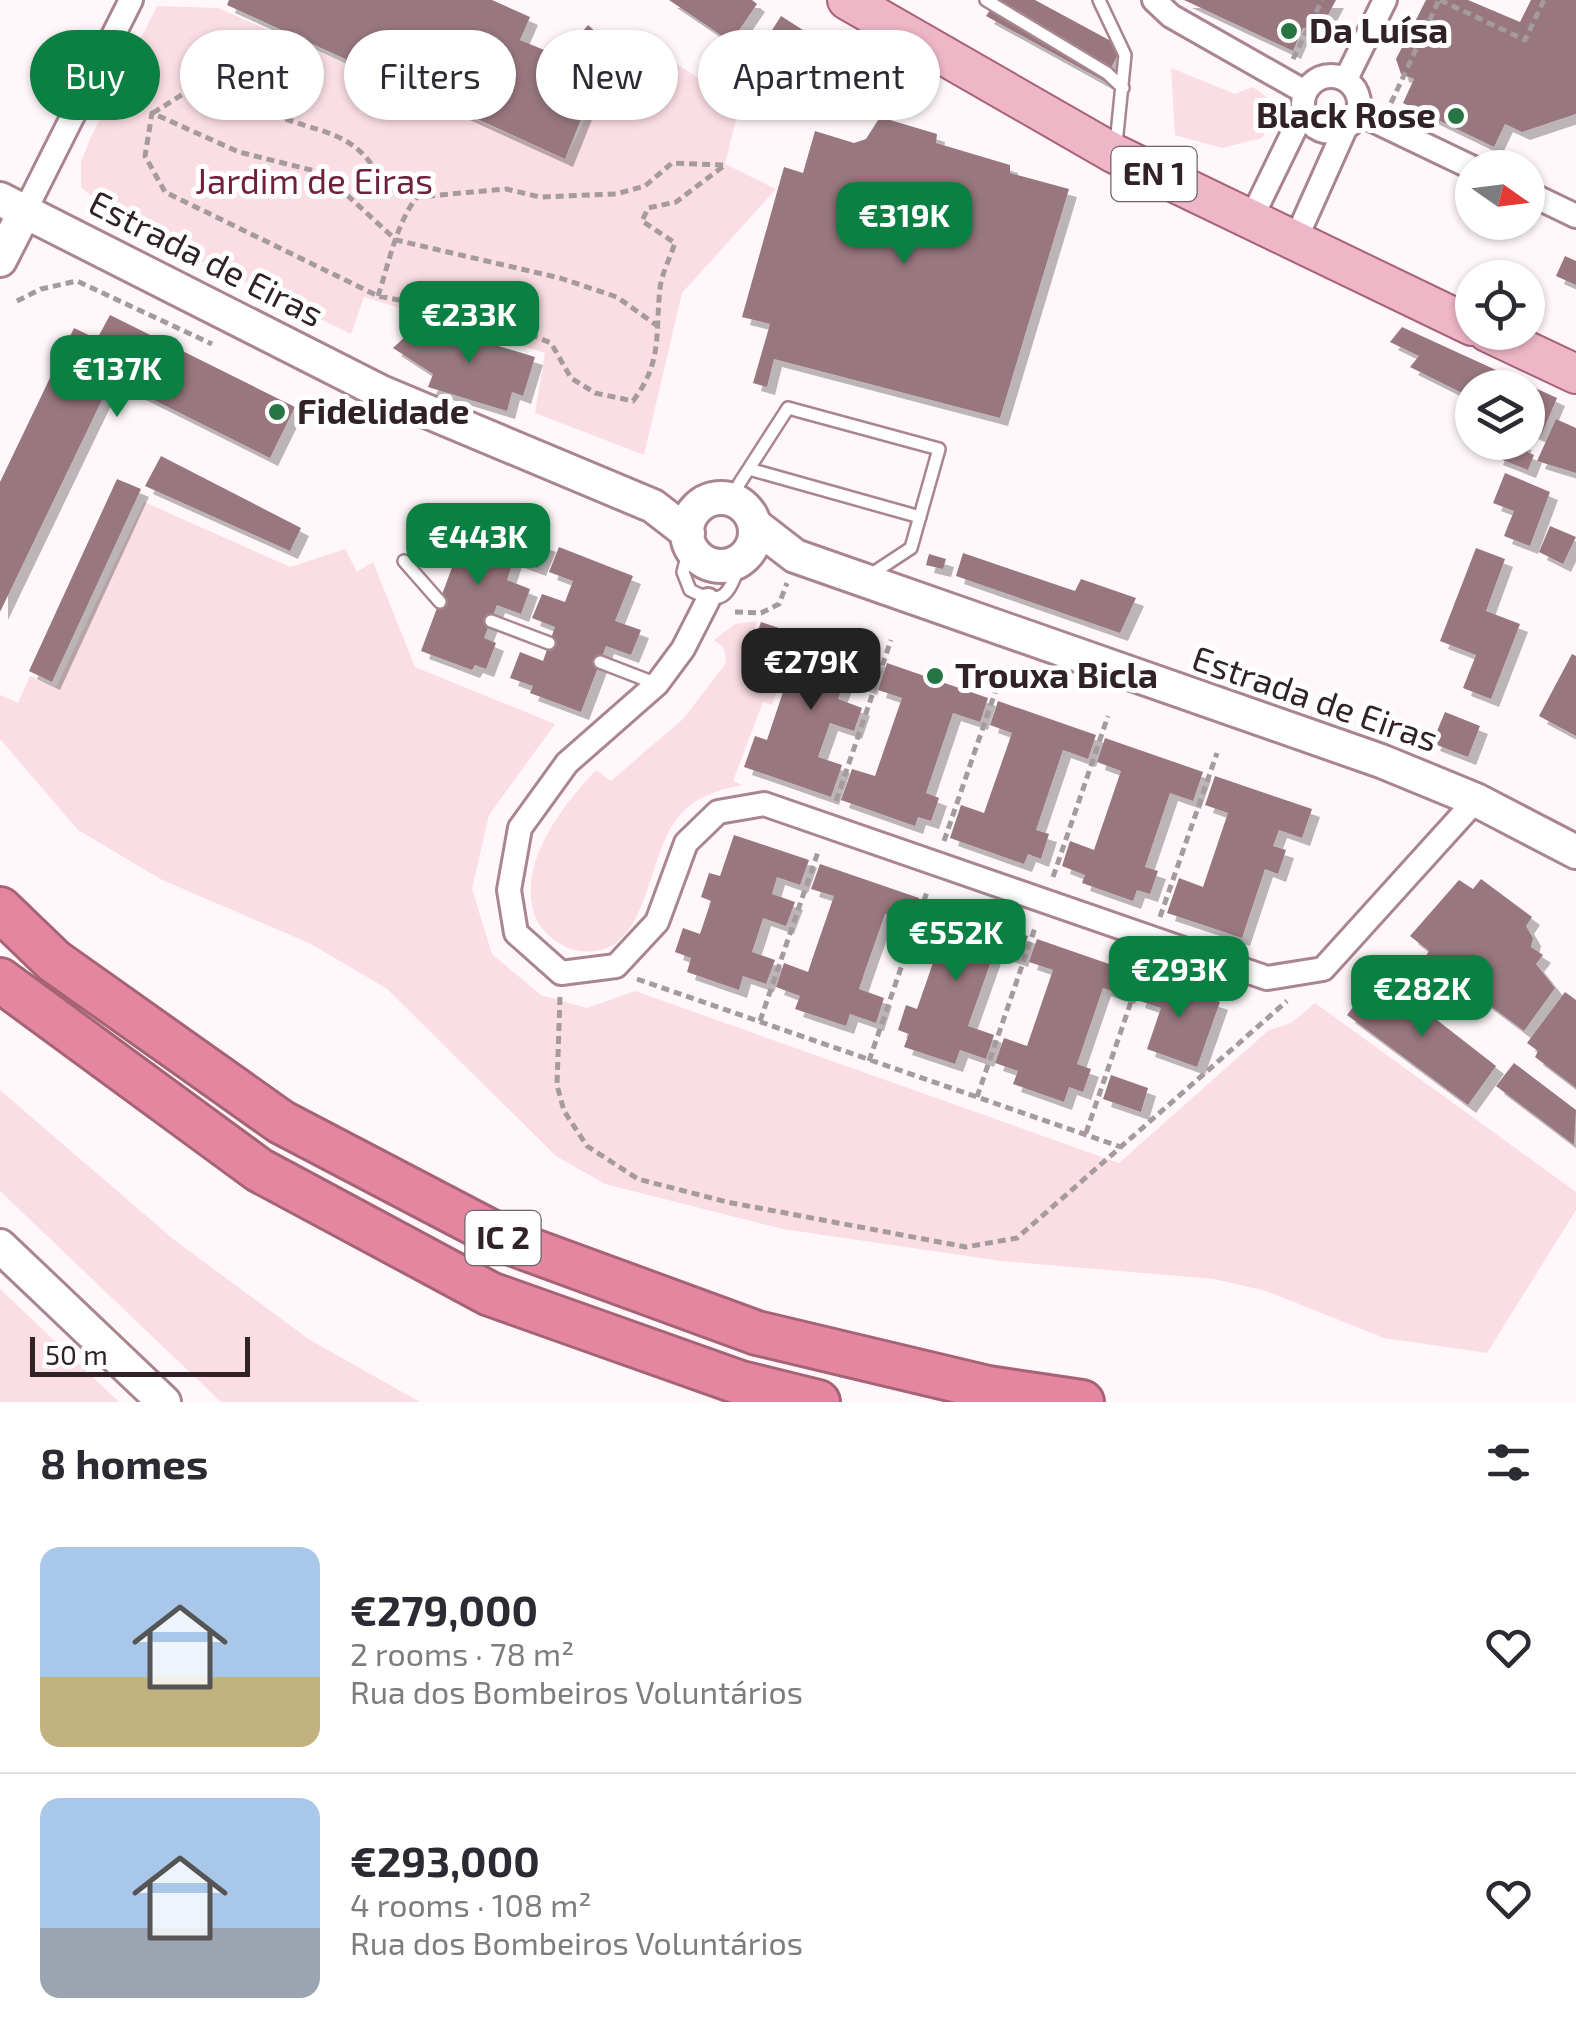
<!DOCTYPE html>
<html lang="en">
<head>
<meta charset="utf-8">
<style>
	:root { --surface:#fff; --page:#f2f2f3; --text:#2b2b33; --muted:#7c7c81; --line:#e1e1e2; --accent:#0b8043 }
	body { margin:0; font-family:"Exo 2",sans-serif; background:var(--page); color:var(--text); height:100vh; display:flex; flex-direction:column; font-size:38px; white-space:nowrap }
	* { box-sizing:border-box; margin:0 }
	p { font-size:32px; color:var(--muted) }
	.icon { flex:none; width:55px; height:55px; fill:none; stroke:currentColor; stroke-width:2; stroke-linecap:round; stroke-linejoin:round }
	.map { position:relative; height:1402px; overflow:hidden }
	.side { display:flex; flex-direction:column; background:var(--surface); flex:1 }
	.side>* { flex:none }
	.banner { position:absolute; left:30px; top:30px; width:1000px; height:90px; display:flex; gap:20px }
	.needle { width:65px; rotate:104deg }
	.tools { position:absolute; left:1455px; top:150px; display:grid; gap:20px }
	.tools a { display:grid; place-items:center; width:90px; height:90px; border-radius:50%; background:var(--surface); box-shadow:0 2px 8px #0004; font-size:50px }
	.scale { position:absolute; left:30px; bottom:25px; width:220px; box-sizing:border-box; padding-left:10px; border:5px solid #302226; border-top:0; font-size:28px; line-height:35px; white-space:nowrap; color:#302226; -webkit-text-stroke:8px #fff; paint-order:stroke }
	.price { position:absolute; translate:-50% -85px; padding:0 22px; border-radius:20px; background:var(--accent); color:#fff; font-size:32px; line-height:65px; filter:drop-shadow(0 2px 5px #0008) }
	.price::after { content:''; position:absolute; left:50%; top:60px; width:30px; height:22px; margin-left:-15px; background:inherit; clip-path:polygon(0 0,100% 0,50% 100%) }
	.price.on { background:#222; color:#fff }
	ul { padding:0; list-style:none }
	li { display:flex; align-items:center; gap:30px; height:250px; padding:0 40px }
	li+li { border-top:2px solid var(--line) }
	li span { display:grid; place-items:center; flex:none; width:280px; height:200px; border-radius:20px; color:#555 }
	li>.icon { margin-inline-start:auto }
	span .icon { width:120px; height:120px; fill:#fffc; stroke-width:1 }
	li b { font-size:42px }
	h2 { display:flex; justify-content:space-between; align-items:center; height:120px; padding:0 40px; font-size:42px }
	.chip { padding:0 35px; border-radius:45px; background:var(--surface); box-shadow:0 2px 8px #0004; font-size:35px; line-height:90px }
	.chip.on { background:var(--accent); color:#fff }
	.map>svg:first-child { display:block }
	.green { fill:#fadee4 }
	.building { fill:#99777f; filter:url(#shadow) }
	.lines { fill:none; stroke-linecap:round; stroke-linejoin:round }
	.lane-casing { stroke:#a9868e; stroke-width:16 }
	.street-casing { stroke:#a9868e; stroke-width:28 }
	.secondary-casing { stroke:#a9868e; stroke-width:38 }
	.primary-casing { stroke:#a66376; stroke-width:42 }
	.highway-casing { stroke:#a66376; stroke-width:48 }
	.path { stroke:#a59a9d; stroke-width:5; stroke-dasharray:8 5; stroke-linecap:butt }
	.lane { stroke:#fff; stroke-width:11 }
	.street { stroke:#fff; stroke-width:22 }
	.secondary { stroke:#fff; stroke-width:32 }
	.primary { stroke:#efb6c7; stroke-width:38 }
	.highway { stroke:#e586a1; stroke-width:42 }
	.poi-dot { fill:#287544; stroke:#fff; stroke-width:4 }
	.labels { text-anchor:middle; stroke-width:10; stroke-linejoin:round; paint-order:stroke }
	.shield { fill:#fff; stroke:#6e6467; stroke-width:2.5 }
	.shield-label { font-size:32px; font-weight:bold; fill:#302226 }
	.poi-label { font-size:35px; font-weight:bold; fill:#302226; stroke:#fff; text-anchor:start }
	.park-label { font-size:35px; fill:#701f3d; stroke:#fff }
	.street-label { font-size:35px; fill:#302226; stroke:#fff }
</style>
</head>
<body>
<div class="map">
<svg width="1576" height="1402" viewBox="0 0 1576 1402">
	<defs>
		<filter id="shadow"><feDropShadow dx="8" dy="8" stdDeviation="0" flood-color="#0004"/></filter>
	</defs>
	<rect width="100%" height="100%" fill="#fff7f9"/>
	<path class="green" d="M157,6L218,8L565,159L629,34L740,104L725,164L776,189L682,293L644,455L535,413L545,353L364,297L351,334L124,224L81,187V162L90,139Z
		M1171,68L1235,94L1252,87C1276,99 1277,116 1262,138L1222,148L1175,135Z
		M144,502L290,567L345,549L357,572L373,562L415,667L555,724L489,815L472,889L492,954L541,995L587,1008L635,991L1119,1163L1269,1030L1291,1023L1315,1003L1576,1192V1210L1487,1353L1384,1338L1266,1291L1214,1279L1001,1261L783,1229L605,1184L556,1156L386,988L309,943L162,880L78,830L0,739V695L18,703L30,676L56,687Z
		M757,621L749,645L788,660L772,705L763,702L733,781L742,785C718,790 698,796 681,814C643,852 653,966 574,950C559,946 540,931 535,916C517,864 561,807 596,770L611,781L684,718L726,663L724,648L714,640L735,624Z
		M0,1090L173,1239L310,1340L420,1402H221L0,1191Z
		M0,1289L119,1402H0Z"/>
	<path class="building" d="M229,0H492L530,17L520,40L561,57L588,25L611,45L565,159L227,5Z
		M669,0H752L757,4L731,42Z
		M997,0H1035L1122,47L1104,81L986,16Z
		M1184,0H1336L1320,30L1303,28L1293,51Z
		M1426,0H1468L1520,22L1531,0H1576V114L1522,132L1505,124L1494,147L1403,103L1414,79L1401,74L1396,59Z
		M781,16L817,39L806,55L814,60L804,75L809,77L796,98L758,74L767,60L761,56L772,40L767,38Z
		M880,117L937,134L936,143L1010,165V173L1069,189L1000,418L774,359L767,387L753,383L770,324L742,317L784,167L803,173L815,131L854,143L866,139Z
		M1565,256L1576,261V285L1556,276Z
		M110,315L295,407L270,458L112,379L0,612V482L74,328L97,339Z
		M423,323L535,357L523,396L512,392L507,411L428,387L433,374L393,348L408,334L417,344Z
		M1402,327L1557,398L1541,436L1528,430V388H1472V398L1410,367L1419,356L1390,342Z
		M1556,419L1576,428V473L1537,461Z
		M1501,442H1524L1521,449L1534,455L1528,470L1495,457Z
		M161,456L301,528L290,551L145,486Z
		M1505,473L1550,492L1530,546L1504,536L1514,511L1493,503Z
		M117,479L141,489L52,682L29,671Z
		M450,506L548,544L538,568L514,559L507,580L530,589L521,614L497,605L484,638L496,643L486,669L475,665L472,670L421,651L463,538L441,530Z
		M1550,526L1576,537L1563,564L1539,552Z
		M559,547L633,576L615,621L641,630L631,655L606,646L581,712L530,693L533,686L510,678L520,652L543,661L555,627L532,618L542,594L565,602L573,581L549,572Z
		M1476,548L1505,559L1486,611L1520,624L1491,699L1463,688L1476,655L1440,641Z
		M963,553L1075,591L1081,579L1136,598L1120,633L956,576Z
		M929,554L946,559L943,569L926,565Z
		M761,622L788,631L781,652L754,642Z
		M792,630L879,660L869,687L846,678L838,699L862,708L854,731L830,723L818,757L842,765L831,797L744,767L755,736L767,740L794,659L783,655Z
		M1572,654L1576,656V736L1539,716Z
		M887,663L988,698L980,722L953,713L926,793L939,798L931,821L918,817L915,826L841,800L852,769L875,776L902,698L878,690Z
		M998,701L1096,735L1088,759L1063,750L1036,830L1049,834L1041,859L1028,854L1024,864L950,838L961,805L984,813L1012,733L990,725Z
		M1445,712L1480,726L1468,757L1432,743Z
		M1105,738L1203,772L1193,801L1170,793L1145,867L1158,871L1150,894L1137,890L1133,901L1082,883L1085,875L1062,866L1070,841L1094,850L1121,771L1097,762Z
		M1215,776L1312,809L1302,838L1279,830L1273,846L1286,850L1278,874L1265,869L1242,938L1167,913L1179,878L1203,887L1228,813L1205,805Z
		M734,835L809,860L800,885L777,877L772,894L795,902L786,926L763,918L758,934L752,952L775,960L766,984L743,976L739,990L687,972L691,958L675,952L683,928L700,934L711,901L701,897L709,873L720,876Z
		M820,864L919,898L911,923L885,914L865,971L859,989L884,998L876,1023L850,1014L846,1026L795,1009L800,996L776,987L784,963L808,972L814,954L834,896L811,889Z
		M1481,879L1532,917L1526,926L1533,938L1531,947L1543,955L1536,964L1555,988L1524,1031L1425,957L1429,951L1410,936L1459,880L1473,889Z
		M927,901L1028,936L1020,959L995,950L968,1026L994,1035L986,1059L960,1050L955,1064L904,1047L909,1034L898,1030L906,1005L917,1009L943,934L919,926Z
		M1037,939L1135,973L1127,996L1103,988L1077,1064L1091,1069L1083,1092L1069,1087L1064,1102L1013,1084L1018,1071L995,1063L1004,1038L1027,1046L1053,970L1029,962Z
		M1378,974L1496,1066L1468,1105L1347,1015Z
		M1145,976L1220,1002L1197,1067L1147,1049L1161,1008L1137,1000Z
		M1565,992L1576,1000V1088L1535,1057L1538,1051L1527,1043Z
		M1514,1063L1576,1110L1574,1145L1496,1086Z
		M1111,1075L1148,1088L1141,1112L1103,1099Z"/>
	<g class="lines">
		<defs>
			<path id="lane" d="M986,0L1107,73L1123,88
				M1099,0L1125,55L1116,144
				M749,469L920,517
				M734,500L739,484L788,408L939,449L911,548L870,575
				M690,545L683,572L690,590C727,610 729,590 742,559
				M404,561L440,602
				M491,621L549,643
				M600,662L657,684"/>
			<path id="street" d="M1154,0L1171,16L1305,92
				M1303 104a28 28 0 1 1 56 0a28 28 0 1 1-56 0Z
				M1346,79L1385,0
				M1358,113L1473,168
				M1528,193L1576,216
				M25,211L131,0
				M1250,221L1304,110
				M1294,243L1345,129
				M708,600L683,649L657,684L567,763L520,828L509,890L516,933L561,973L616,966L657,922L686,843L718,812L764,804L1267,978L1323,969L1476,800"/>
			<path id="secondary" d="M0,199L381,392L653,506L688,533
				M0,260L25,211
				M687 532a34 34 0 1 1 68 0a34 34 0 1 1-68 0Z
				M755,525L795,556L1381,761L1476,800L1576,852
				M0,1246L164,1402"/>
			<path id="primary" d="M847,0L1115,154L1472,326
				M1487,332L1576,374"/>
			<path id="highway" d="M0,909L54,961L281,1122L514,1244L757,1333L988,1388L1082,1402
				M0,980L259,1170L490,1294L741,1383L818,1402"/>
		</defs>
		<use href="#lane" class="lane-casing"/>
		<use href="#street" class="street-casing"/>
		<use href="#secondary" class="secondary-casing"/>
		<use href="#primary" class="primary-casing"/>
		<use href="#highway" class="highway-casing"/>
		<path class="path" d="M1440,0L1525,40L1544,0
			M1293,59L1322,0
			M1391,103L1439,0
			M153,113L213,75C230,86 247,101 265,110C320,137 356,125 385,188L417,197
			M378,296C389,263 396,224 417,197L506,189L540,197L616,194L645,186L672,163L725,165L676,202L648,208L642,221L675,243C670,258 662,273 660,288C655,335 663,361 633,401L595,393L571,378L551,343L487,317L378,296L165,192L145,156L152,113L239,152L323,173L396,240L560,278L617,297L659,327
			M17,301L41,289L77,281L212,344
			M735,612L761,613L779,604L787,583
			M836,801L891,640
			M944,841L1000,678
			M1053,877L1108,716
			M1160,917L1217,753
			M637,979L1121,1147
			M560,997L557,1085L564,1111L587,1146L638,1179L727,1202L966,1247L1017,1238L1287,1001
			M760,1021L819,849
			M869,1061L928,889
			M977,1097L1036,925
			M1086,1133L1145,961"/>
		<use href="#lane" class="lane"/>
		<use href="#street" class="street"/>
		<use href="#secondary" class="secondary"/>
		<use href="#primary" class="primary"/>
		<use href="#highway" class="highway"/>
	</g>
	<g class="poi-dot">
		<circle cx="1289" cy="31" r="10"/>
		<circle cx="1456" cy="116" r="10"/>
		<circle cx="277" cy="412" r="10"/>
		<circle cx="935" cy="676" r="10"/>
	</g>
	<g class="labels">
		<g class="shield">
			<rect x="1111.5" y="147" width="85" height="54" rx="8"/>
			<rect x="465.5" y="1211" width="75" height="54" rx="8"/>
		</g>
		<g class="shield-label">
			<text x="1154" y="185">EN 1</text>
			<text x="503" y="1249">IC 2</text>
		</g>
		<g class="poi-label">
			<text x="1309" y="43">Da Luísa</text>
			<text x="1436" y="128" text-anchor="end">Black Rose</text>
			<text x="297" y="424">Fidelidade</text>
			<text x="955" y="688">Trouxa Bicla</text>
		</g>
		<g class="park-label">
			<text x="314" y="194">Jardim de Eiras</text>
		</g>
		<g class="street-label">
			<text transform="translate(206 259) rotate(27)" y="12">Estrada de Eiras</text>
			<text transform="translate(1315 699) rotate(19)" y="12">Estrada de Eiras</text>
		</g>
	</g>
</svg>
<div class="tools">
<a><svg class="needle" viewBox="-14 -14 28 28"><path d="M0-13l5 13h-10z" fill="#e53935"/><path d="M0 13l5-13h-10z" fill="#7c7c81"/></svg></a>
<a><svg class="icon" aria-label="locate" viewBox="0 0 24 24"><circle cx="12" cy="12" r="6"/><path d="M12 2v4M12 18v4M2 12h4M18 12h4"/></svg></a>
<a><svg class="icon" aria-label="layers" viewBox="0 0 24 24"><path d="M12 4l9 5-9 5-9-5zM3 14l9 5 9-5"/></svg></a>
</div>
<div class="scale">50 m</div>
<b class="price" style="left:904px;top:267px">€319K</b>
<b class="price" style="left:469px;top:366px">€233K</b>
<b class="price" style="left:117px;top:420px">€137K</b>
<b class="price" style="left:478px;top:588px">€443K</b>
<b class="price on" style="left:811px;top:713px">€279K</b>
<b class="price" style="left:956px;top:984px">€552K</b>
<b class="price" style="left:1179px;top:1021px">€293K</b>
<b class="price" style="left:1422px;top:1040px">€282K</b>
<div class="banner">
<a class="chip on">Buy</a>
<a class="chip">Rent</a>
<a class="chip">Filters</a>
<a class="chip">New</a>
<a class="chip">Apartment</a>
</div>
</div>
<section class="side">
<h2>8 homes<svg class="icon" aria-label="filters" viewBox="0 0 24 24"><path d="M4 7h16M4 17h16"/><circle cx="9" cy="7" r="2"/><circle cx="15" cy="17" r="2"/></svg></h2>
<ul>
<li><span style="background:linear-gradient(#a9c7e8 65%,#c2b280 0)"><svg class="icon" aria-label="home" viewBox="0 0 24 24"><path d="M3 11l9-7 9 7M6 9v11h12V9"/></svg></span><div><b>€279,000</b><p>2 rooms · 78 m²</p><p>Rua dos Bombeiros Voluntários</p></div><svg class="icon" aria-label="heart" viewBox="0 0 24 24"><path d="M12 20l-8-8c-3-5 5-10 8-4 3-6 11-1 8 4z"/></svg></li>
<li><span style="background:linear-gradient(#a9c7e8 65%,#9aa5b1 0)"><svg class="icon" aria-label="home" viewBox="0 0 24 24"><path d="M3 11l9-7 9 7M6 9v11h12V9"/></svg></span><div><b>€293,000</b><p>4 rooms · 108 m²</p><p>Rua dos Bombeiros Voluntários</p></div><svg class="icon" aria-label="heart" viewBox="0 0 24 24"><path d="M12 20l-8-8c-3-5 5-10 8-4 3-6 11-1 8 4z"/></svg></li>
</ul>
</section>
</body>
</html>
